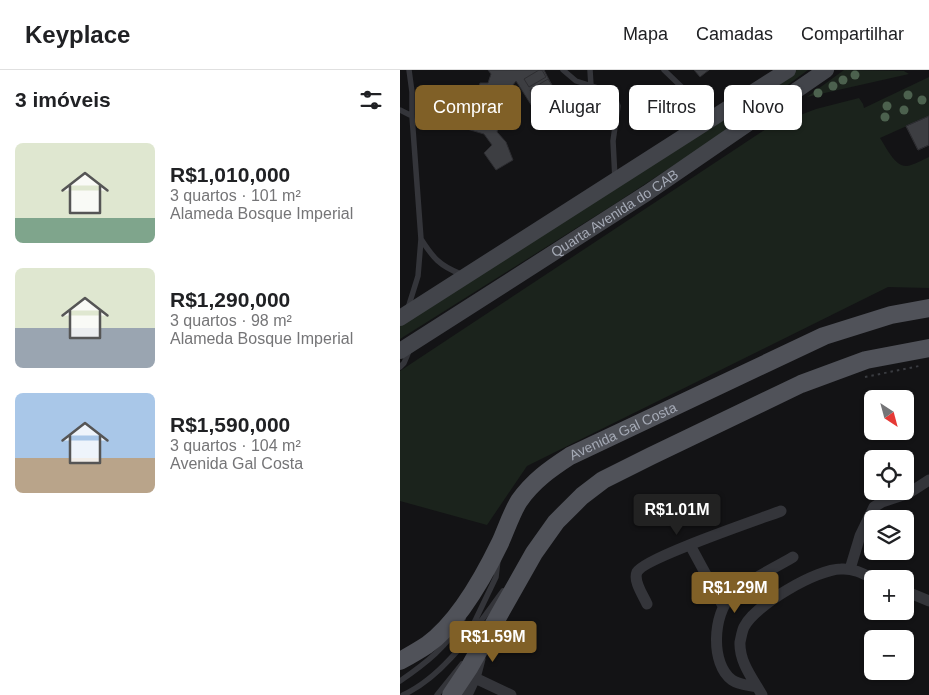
<!DOCTYPE html>
<html lang="pt">
<head>
<meta charset="utf-8">
<style>
	:root { --surface:#fff; --page:#f2f2f2; --text:#202124; --muted:#757577; --line:#e0e0e0; --accent:#806027 }
	body { margin:0; font-family:Helvetica,sans-serif; background:var(--page); color:var(--text); height:100vh; display:flex; flex-direction:column; font-size:19px; white-space:nowrap }
	* { box-sizing:border-box; margin:0 }
	p { font-size:16px; color:var(--muted) }
	.icon { flex:none; width:28px; height:28px; fill:none; stroke:currentColor; stroke-width:2; stroke-linecap:round; stroke-linejoin:round }
	.map { position:relative; flex:1; overflow:hidden }
	.side { display:flex; flex-direction:column; background:var(--surface); width:400px }
	.side>* { flex:none }
	.top-card { position:absolute; left:15px; top:15px; width:439px; height:45px; display:flex; gap:10px }
	.needle { width:32px; rotate:144deg }
	.tools { position:absolute; left:464px; top:320px; display:grid; gap:10px }
	.tools a { display:grid; place-items:center; width:50px; height:50px; border-radius:8px; background:var(--surface); box-shadow:0 1px 4px #0004; font-size:25px }
	.price { position:absolute; translate:-50% -42px; padding:0 11px; border-radius:5px; background:var(--accent); color:#fff; font-size:16px; line-height:32px; filter:drop-shadow(0 1px 2px #0008) }
	.price::after { content:''; position:absolute; left:50%; top:30px; width:15px; height:11px; margin-left:-8px; background:inherit; clip-path:polygon(0 0,100% 0,50% 100%) }
	.price.selected { background:#222; color:#fff }
	ul { padding:0; list-style:none }
	li { display:flex; align-items:center; gap:15px; height:125px; padding:0 15px }
	li span { display:grid; place-items:center; flex:none; width:140px; height:100px; border-radius:8px; color:#555 }
	li>.icon { margin-inline-start:auto }
	span .icon { width:60px; height:60px; fill:#fffc; stroke-width:1 }
	li b { font-size:21px }
	h2 { display:flex; justify-content:space-between; align-items:center; height:60px; padding:0 15px; font-size:21px }
	.pill { padding:0 18px; border-radius:8px; background:var(--surface); box-shadow:0 1px 4px #0004; font-size:18px; line-height:45px }
	.pill.selected { background:var(--accent); color:#fff }
	header { display:flex; align-items:center; gap:30px; box-sizing:border-box; height:70px; padding:0 25px; background:var(--surface); border-bottom:1px solid var(--line) }
	header strong { font-size:24px }
	nav { display:flex; gap:28px; margin-inline-start:auto; font-size:18px }
	main { display:flex; flex:1; min-height:0 }
	.map>svg:first-child { display:block }
	.green { fill:#1b231c }
	.building { fill:#3d3e42; stroke:#2d2d31 }
	.lines { fill:none; stroke-linecap:round; stroke-linejoin:round }
	.path { stroke:#3a3c41; stroke-width:2; stroke-dasharray:2.5 4; stroke-linecap:butt }
	.lane { stroke:#34353a; stroke-width:5.5 }
	.street { stroke:#34353a; stroke-width:11 }
	.secondary { stroke:#42444a; stroke-width:16 }
	.primary { stroke:#505259; stroke-width:18 }
	.tree { fill:#4c614e }
	.labels { text-anchor:middle; stroke-width:4; stroke-linejoin:round; paint-order:stroke }
	.street-label { font-size:14px; fill:#a5aab6; stroke:#0e0e10 }
</style>
</head>
<body>
<header>
<strong>Keyplace</strong>
<nav><a>Mapa</a><a>Camadas</a><a>Compartilhar</a></nav>
</header>
<main>
<section class="side">
<h2>3 imóveis<svg class="icon" aria-label="filters" viewBox="0 0 24 24"><path d="M4 7h16M4 17h16"/><circle cx="9" cy="7" r="2"/><circle cx="15" cy="17" r="2"/></svg></h2>
<ul>
<li><span style="background:linear-gradient(#dfe7d0 75%,#7fa58c 0)"><svg class="icon" aria-label="home" viewBox="0 0 24 24"><path d="M3 11l9-7 9 7M6 9v11h12V9"/></svg></span><div><b>R$1,010,000</b><p>3 quartos · 101 m²</p><p>Alameda Bosque Imperial</p></div></li>
<li><span style="background:linear-gradient(#dfe7d0 60%,#9aa5b1 0)"><svg class="icon" aria-label="home" viewBox="0 0 24 24"><path d="M3 11l9-7 9 7M6 9v11h12V9"/></svg></span><div><b>R$1,290,000</b><p>3 quartos · 98 m²</p><p>Alameda Bosque Imperial</p></div></li>
<li><span style="background:linear-gradient(#a9c7e8 65%,#b9a48a 0)"><svg class="icon" aria-label="home" viewBox="0 0 24 24"><path d="M3 11l9-7 9 7M6 9v11h12V9"/></svg></span><div><b>R$1,590,000</b><p>3 quartos · 104 m²</p><p>Avenida Gal Costa</p></div></li>
</ul>
</section>
<div class="map">
<svg width="529" height="625" viewBox="0 0 529 625">
	<rect width="100%" height="100%" fill="#131315"/>
	<path class="green" d="M396,0H408L317,67L213,135L0,269V254L206,124Z
		M444,0L504,1L509,4L407,27Z
		M529,7V46L480,68C486,77 495,97 507,96C514,95 522,90 529,87V218L488,217L127,396L87,455L0,431V301L369,57L416,39L459,28L463,34L464,38Z"/>
	<path class="building" d="M88,0H144L157,25L191,34L186,53L174,50L142,52L116,11L106,24L97,62L106,72L113,90L96,100L84,83L92,75L84,64L67,59L80,13H88L91,4Z
		M139,0H142L146,7L129,17L124,9Z
		M294,0H309L300,7Z
		M148,9L156,21L138,32L130,20Z
		M157,25L160,29V37L145,45L139,36Z
		M165,31L173,33L171,40L163,38Z
		M177,37L189,40L186,53L174,50Z
		M529,46V75L518,80L506,56Z
		M529,46V75L518,80L506,56Z"/>
	<g class="lines">
		<path class="path" d="M465,307L519,296"/>
		<path class="lane" d="M163,0L176,11L208,21L215,28L218,36L213,71L215,109
			M190,0L191,16
			M264,0L313,47
			M0,40L12,46
			M21,169C33,188 40,196 61,204
			M8,238L18,206L21,169L12,46V22L9,0
			M0,297L4,293L10,279
			M73,555L96,507L98,490
			M0,611C25,594 48,576 63,549
			M3,625C45,606 76,557 103,521
			M37,625L62,594"/>
		<path class="street" d="M290,475L323,536
			M450,499L460,466L474,437L482,432L509,423L529,410
			M505,521L529,531
			M247,534C243,525 233,511 237,502C244,488 360,449 381,441
			M75,608L111,625
			M357,617C349,615 339,615 332,610C310,594 313,544 331,526C348,510 373,499 393,487
			M67,625L75,608L80,589
			M362,625C353,609 339,592 340,572C341,568 342,561 344,557C355,535 417,499 441,499C453,498 464,504 474,509"/>
		<g class="secondary">
			<path d="M0,248L388,0"/>
			<path id="s1" d="M0,281L247,123L426,0"/>
		</g>
		<g class="primary">
			<path id="s2" d="M0,591C9,586 18,581 27,575C58,553 83,508 100,473C106,460 111,444 119,431C133,411 150,399 170,386L424,266L491,245L529,238"/>
			<path d="M51,625L69,598L134,483L156,452L182,426L203,410L251,386L401,314L466,290L529,278"/>
		</g>
	</g>
	<g class="tree">
		<circle cx="455" cy="5" r="4.5"/>
		<circle cx="443" cy="10" r="4.5"/>
		<circle cx="433" cy="16" r="4.5"/>
		<circle cx="418" cy="23" r="4.5"/>
		<circle cx="508" cy="25" r="4.5"/>
		<circle cx="522" cy="30" r="4.5"/>
		<circle cx="487" cy="36" r="4.5"/>
		<circle cx="504" cy="40" r="4.5"/>
		<circle cx="485" cy="47" r="4.5"/>
	</g>
	<g class="labels">
		<g class="street-label">
			<text dy="5" stroke="none"><textPath href="#s1" startOffset="255">Quarta Avenida do CAB</textPath></text>
			<text dy="5" stroke="none"><textPath href="#s2" startOffset="331">Avenida Gal Costa</textPath></text>
		</g>
	</g>
</svg>
<div class="tools">
<a><svg class="needle" viewBox="-14 -14 28 28"><path d="M0-13l5 13h-10z" fill="#e53935"/><path d="M0 13l5-13h-10z" fill="#757577"/></svg></a>
<a><svg class="icon" aria-label="locate" viewBox="0 0 24 24"><circle cx="12" cy="12" r="6"/><path d="M12 2v4M12 18v4M2 12h4M18 12h4"/></svg></a>
<a><svg class="icon" aria-label="layers" viewBox="0 0 24 24"><path d="M12 4l9 5-9 5-9-5zM3 14l9 5 9-5"/></svg></a>
<a>+</a>
<a>−</a>
</div>
<b class="price selected" style="left:277px;top:466px">R$1.01M</b>
<b class="price" style="left:335px;top:544px">R$1.29M</b>
<b class="price" style="left:93px;top:593px">R$1.59M</b>
<div class="top-card">
<a class="pill selected">Comprar</a>
<a class="pill">Alugar</a>
<a class="pill">Filtros</a>
<a class="pill">Novo</a>
</div>
</div>
</main>
</body>
</html>
